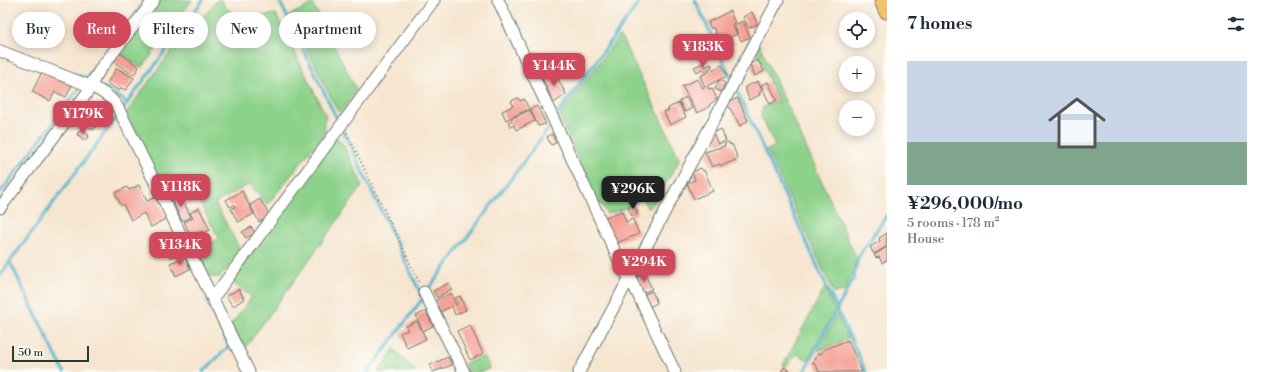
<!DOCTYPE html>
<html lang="en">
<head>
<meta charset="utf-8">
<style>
	:root { --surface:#fff; --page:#f6f6f7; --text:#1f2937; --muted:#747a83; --accent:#d1495b }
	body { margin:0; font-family:"Libre Bodoni",serif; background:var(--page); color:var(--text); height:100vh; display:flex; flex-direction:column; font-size:15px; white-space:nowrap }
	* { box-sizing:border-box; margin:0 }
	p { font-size:13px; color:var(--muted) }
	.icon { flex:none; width:22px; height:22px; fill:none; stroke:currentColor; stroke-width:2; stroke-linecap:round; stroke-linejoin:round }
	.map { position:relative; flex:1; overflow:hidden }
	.side { display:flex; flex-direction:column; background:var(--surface); width:380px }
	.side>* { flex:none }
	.top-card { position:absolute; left:12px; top:12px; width:380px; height:36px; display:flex; gap:8px }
	.fabs { position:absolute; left:839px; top:12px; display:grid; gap:8px }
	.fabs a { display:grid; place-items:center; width:36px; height:36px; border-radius:50%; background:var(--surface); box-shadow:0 2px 10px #0003; font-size:20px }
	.scale { position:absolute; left:12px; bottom:10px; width:77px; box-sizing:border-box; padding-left:4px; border:2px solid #1f3d34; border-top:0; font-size:11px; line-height:14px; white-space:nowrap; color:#1f3d34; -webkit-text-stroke:3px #fdfcf7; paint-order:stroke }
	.price { position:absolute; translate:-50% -34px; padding:0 9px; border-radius:8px; background:var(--accent); color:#fff; font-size:13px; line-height:26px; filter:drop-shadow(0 1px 2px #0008) }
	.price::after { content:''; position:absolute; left:50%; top:24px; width:12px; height:9px; margin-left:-6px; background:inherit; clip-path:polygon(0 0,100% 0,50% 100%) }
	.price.on { background:#222; color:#fff }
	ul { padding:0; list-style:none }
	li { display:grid; align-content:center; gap:8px; height:212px; padding:0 20px }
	li span { display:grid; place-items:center; height:124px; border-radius:0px; color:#555 }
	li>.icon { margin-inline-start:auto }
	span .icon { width:72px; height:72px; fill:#fffc; stroke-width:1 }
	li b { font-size:17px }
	h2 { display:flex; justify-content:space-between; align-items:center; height:48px; padding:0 20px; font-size:17px }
	.tag { padding:0 14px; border-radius:18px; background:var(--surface); box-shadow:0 2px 10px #0003; font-size:14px; line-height:36px }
	.tag.on { background:var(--accent); color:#fff }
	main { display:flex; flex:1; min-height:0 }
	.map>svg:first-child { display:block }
	.green { fill:#8dd28b; stroke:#568860 }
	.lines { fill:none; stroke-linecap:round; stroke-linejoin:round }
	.stream { stroke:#4fb7cd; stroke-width:3 }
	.building { fill:#f4a095 }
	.street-casing { stroke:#6a786a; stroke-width:13 }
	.primary-casing { stroke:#6a786a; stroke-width:19 }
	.path { stroke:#6a786a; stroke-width:2; stroke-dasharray:1 3; stroke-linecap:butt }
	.street { stroke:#fff; stroke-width:11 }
	.primary { stroke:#f3c26a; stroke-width:17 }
</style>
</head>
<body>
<main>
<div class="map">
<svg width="887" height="372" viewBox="0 0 887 372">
	<rect width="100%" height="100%" fill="#fdfcf7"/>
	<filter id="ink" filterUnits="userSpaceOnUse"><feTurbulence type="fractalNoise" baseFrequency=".025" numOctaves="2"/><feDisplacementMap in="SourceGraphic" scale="8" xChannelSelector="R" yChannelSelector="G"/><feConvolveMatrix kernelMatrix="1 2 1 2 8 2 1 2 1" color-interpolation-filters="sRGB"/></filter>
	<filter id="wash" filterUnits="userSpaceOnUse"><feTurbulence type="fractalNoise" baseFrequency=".012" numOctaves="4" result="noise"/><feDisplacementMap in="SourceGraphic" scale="16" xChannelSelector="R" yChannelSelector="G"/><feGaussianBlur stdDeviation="0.9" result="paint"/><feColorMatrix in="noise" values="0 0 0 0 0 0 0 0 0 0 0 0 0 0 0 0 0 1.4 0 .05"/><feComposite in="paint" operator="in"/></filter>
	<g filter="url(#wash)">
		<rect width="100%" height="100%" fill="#f6e5cf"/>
		<path class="green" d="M158,0H192L170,29L148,13Z
			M217,0H221C223,3 226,8 229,10C241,19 262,16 276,14L326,116L324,122L325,133L267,205L250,184L215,203L241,251L220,277H210L197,251L219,238L198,200L189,204L182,191L167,198L126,113L181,38H186Z
			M313,4L357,91L340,113L337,110L290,15Z
			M147,15L169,31L142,68L119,52Z
			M619,36L623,41L679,157L678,163L652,206L647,208L643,198L623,209L607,214L602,205L598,204L559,116Z
			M759,44L856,257L854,270L844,291L834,293L767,150L775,146L761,116L763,107L778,101L756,50Z
			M336,137L343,144L362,184L361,188L243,351L230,326L252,297L231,281Z
			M825,287L835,311L808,360L797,354L785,367L783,365Z
			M837,315L848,338L818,351Z
			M394,349L414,370L417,372H378Z
			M484,356L490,368L482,372H468L464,364Z"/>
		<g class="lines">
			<path class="stream" d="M279,0L339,123
				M695,0L732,80
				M741,58L756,30
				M49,64L86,79
				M104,87L128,103
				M735,87L866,372
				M122,110L203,0
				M558,113L641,0
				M342,129L421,294
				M0,193L146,0
				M10,262L64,372
				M0,275L119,114
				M427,291L549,128
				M203,372L229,346L207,301
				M368,372L423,298
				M573,372L576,367
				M804,372L854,277L859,256L887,215"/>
		</g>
		<g id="blocks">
			<path class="building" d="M730,11L735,23L732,24L737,34L720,42L718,38L715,39L714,35L716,34L713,27L711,29L708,22Z
				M752,12L757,24L749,28L743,17Z
				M743,21L750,37L741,41L734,25Z
				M120,53L139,67L134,75L114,62Z
				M758,60L764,71L755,76L750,64Z
				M703,63L705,67L711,64L712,67L704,72L702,69L697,72L694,67Z
				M722,65L727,76L707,86L709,89L712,88L717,99L709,105V107L697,113L682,86L698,79L703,88L705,87L700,76Z
				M117,68L134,78L126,90L121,88L119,91L107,83Z
				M43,70L72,85L66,97L55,92L50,101L32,92Z
				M554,72L566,94L554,103L542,78Z
				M719,80L725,83L721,92L715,89Z
				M758,81L762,91L759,93L760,95L749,100L745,87Z
				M768,82L777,100L770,104L761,85Z
				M686,97L692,108L685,112L679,101Z
				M518,98L520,101L524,99L529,109L506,120L502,111L513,106L511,101Z
				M738,98L748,121L740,126L727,103Z
				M679,103L686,117L670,125L664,112L669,110L668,108Z
				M91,106L104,116L93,130L85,124L88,119L84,115Z
				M537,106L546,124L538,126L530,109Z
				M530,110L535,121L516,130L514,125L511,127L508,122L512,120V118Z
				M82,129L89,136L85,141L77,134Z
				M721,129L726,141L718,144L713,133Z
				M552,134L556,143L551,145L547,137Z
				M729,142L730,145L732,144L738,159L721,166L720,164L712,167L705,152L725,146L724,144Z
				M701,168L703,171L704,170L713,191L694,199L687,183L695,180L692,172Z
				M139,185L147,201L156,197L167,218L151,227L144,213L131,220L123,204L121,206L115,193L127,187L129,190Z
				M242,191L254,214L238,222L231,209L235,207L234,205L230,207L226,200Z
				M180,194L191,217L182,221L171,198Z
				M260,199L270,216L259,222L250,205Z
				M634,205L638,213L632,216L628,208Z
				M199,208L210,230L203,233L202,231L191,236L184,222L193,218L190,213Z
				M622,211L626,222L633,219L639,234L614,244L603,218Z
				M251,227L255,233L246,238L242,232Z
				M887,233L886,247L874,254L870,247L880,241L879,238Z
				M172,236L180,253L171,258L162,242Z
				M887,247V260L882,263L879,257L876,258L874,255Z
				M185,257L190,269L176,276L170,263Z
				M645,274L652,289L643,293L636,277Z
				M449,283L452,289L437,298L433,291Z
				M239,289L244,299L233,306L226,296Z
				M652,291L657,303L649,307L643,295Z
				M451,293L456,305L458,304L455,298L460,296L466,310L455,315L452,306L440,312L435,301Z
				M426,311L433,326L423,331L416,316Z
				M417,321L426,339L407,348L400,333L408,330L406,326Z
				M470,325L483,354L470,360L457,331Z
				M848,340L862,372H819L816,365L813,363L818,353L821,354L823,350Z
				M448,357L452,365L433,372L430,365Z
				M784,367L793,372H781Z"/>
		</g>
	</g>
	<g filter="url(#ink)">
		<use href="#blocks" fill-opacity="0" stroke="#6a786a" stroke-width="1"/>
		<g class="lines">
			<defs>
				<path id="street" d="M154,0L101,68L90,86C102,91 112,97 118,108L249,372
					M498,0L624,271L630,278L675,372
					M0,51L90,86L87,93L0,208
					M424,292L464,372
					M213,298L434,0
					M579,372L778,0"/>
				<path id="primary" d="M883,0L887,10"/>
			</defs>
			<use href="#street" class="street-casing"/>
			<use href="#primary" class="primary-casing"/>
			<path class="path" d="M347,133L420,284"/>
			<use href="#street" class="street"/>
			<use href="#primary" class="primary"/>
		</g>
	</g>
</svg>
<div class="fabs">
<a><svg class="icon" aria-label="locate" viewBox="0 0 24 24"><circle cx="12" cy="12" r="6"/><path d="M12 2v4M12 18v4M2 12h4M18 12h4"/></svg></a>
<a>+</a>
<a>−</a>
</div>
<div class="scale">50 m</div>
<b class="price" style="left:703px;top:68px">¥183K</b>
<b class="price" style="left:554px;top:87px">¥144K</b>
<b class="price" style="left:83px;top:135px">¥179K</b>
<b class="price" style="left:181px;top:208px">¥118K</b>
<b class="price on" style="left:633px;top:210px">¥296K</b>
<b class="price" style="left:180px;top:266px">¥134K</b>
<b class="price" style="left:644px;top:283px">¥294K</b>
<div class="top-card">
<a class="tag">Buy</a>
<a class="tag on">Rent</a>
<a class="tag">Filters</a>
<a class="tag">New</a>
<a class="tag">Apartment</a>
</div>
</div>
<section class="side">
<h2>7 homes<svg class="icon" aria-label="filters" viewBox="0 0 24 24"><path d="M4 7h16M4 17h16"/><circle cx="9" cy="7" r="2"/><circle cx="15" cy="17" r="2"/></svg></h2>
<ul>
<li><span style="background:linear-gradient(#c9d6e8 65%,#7fa58c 0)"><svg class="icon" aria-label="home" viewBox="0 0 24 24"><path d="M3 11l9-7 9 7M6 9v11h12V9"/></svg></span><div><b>¥296,000/mo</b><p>5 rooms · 178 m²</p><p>House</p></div></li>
</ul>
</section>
</main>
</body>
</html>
